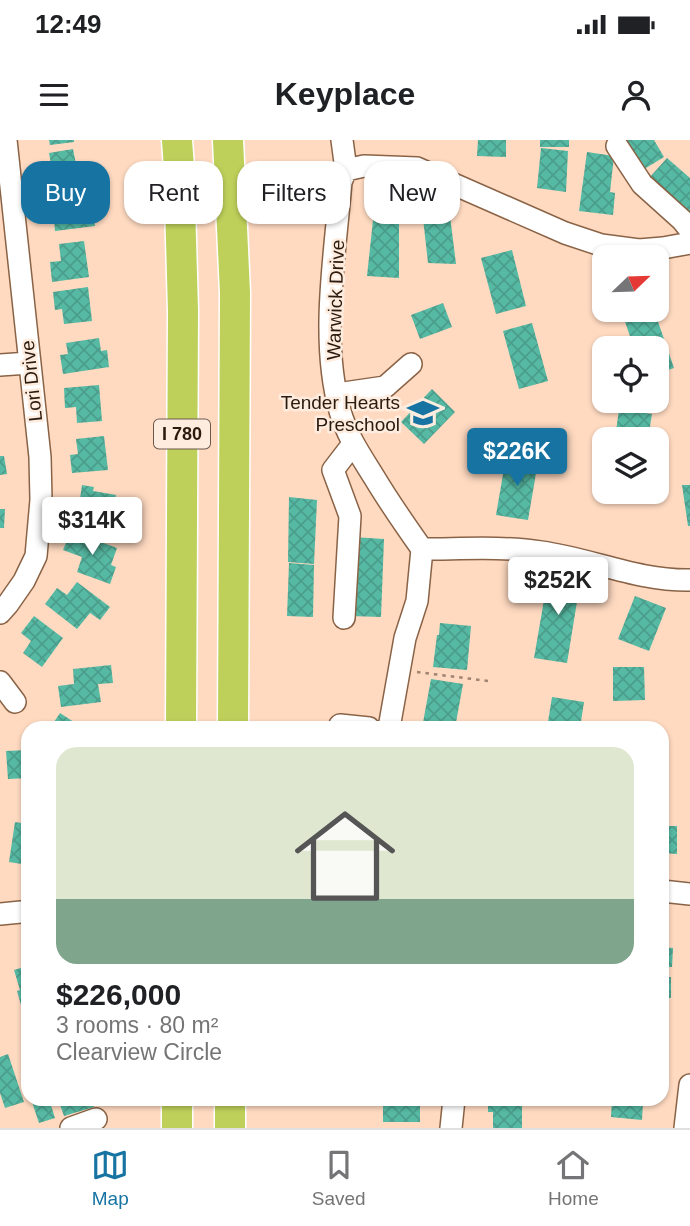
<!DOCTYPE html>
<html lang="en">
<head>
<meta charset="utf-8">
<style>
	:root { --surface:#fff; --page:#f6f6f6; --text:#202124; --muted:#757577; --line:#e0e0e0; --accent:#1774a2 }
	body { margin:0; font-family:Helvetica,sans-serif; background:var(--page); color:var(--text); height:100vh; display:flex; flex-direction:column; font-size:26px; white-space:nowrap }
	* { box-sizing:border-box; margin:0 }
	p { font-size:23px; color:var(--muted) }
	.icon { flex:none; width:38px; height:38px; fill:none; stroke:currentColor; stroke-width:2; stroke-linecap:round; stroke-linejoin:round }
	.map { position:relative; flex:1; overflow:hidden }
	.side { position:absolute; left:21px; top:581px; width:648px; height:385px; display:flex; flex-direction:column; background:var(--surface); border-radius:21px; box-shadow:0 2px 5px #0004 }
	.side>* { flex:none }
	.top-card { position:absolute; left:21px; top:21px; width:649px; height:63px; display:flex; gap:14px }
	.needle { width:46px; rotate:67deg }
	.controls { position:absolute; left:592px; top:105px; display:grid; gap:14px }
	.controls a { display:grid; place-items:center; width:77px; height:77px; border-radius:14px; background:var(--surface); box-shadow:0 2px 5px #0004; font-size:35px }
	.price { position:absolute; translate:-50% -60px; padding:0 16px; border-radius:7px; background:#fff; color:#222; font-size:23px; line-height:46px; filter:drop-shadow(0 2px 4px #0008) }
	.price::after { content:''; position:absolute; left:50%; top:42px; width:21px; height:16px; margin-left:-10px; background:inherit; clip-path:polygon(0 0,100% 0,50% 100%) }
	.price.active { background:var(--accent); color:#fff }
	ul { padding:0; list-style:none }
	li { display:grid; align-content:center; gap:14px; height:371px; padding:0 35px }
	li+li { border-top:2px solid var(--line) }
	li span { display:grid; place-items:center; height:217px; border-radius:21px; color:#555 }
	li>.icon { margin-inline-start:auto }
	span .icon { width:126px; height:126px; fill:#fffc; stroke-width:1 }
	li b { font-size:30px }
	.chip { padding:0 24px; border-radius:21px; background:var(--surface); box-shadow:0 2px 5px #0004; font-size:24px; line-height:63px }
	.chip.active { background:var(--accent); color:#fff }
	.status { display:flex; justify-content:space-between; align-items:center; height:49px; padding:0 35px; background:var(--surface); direction:ltr }
	.status svg { height:19px; fill:currentColor }
	header { display:flex; justify-content:space-between; align-items:center; height:91px; padding:0 35px; background:var(--surface); font-size:32px; font-weight:700 }
	.tabs { display:flex; justify-content:space-around; align-items:center; height:98px; border-top:2px solid var(--line); background:var(--surface); font-size:19px; color:var(--muted) }
	.tabs a { display:grid; justify-items:center; gap:4px }
	.tabs .active { color:var(--accent) }
	.map>svg:first-child { display:block }
	.building { fill:url(#building-cross-hatch) }
	.lines { fill:none; stroke-linecap:round; stroke-linejoin:round }
	.minor-casing { stroke:#8a6346; stroke-width:24 }
	.highway-casing { stroke:#fff; stroke-width:33 }
	.path { stroke:#a08471; stroke-width:2.5; stroke-dasharray:3.5 5; stroke-linecap:butt }
	.minor { stroke:#fff; stroke-width:21 }
	.highway { stroke:#bed05a; stroke-width:30 }
	.labels { text-anchor:middle; stroke-width:5; stroke-linejoin:round; paint-order:stroke }
	.shield { fill:#feecdf; stroke:#6a5a4d; stroke-width:2 }
	.shield-label { font-size:18px; font-weight:bold; fill:#2b1b0f }
	.street-label { font-size:19px; fill:#2b1b0f; stroke:#feecdf }
	.poi-label { font-size:19px; fill:#2b1b0f; stroke:#feecdf; text-anchor:end }
</style>
</head>
<body>
<div class="status"><b>12:49</b><svg viewBox="0 0 49 12"><path d="M0 12V9h3v3zM5 12V6h3v6zM10 12V3h3v9zM15 12V0h3v12zM26 1h20v11H26zM47 4h2v5h-2z"/></svg></div>
<header><svg class="icon" aria-label="menu" viewBox="0 0 24 24"><path d="M4 6h16M4 12h16M4 18h16"/></svg>Keyplace<svg class="icon" aria-label="person" viewBox="0 0 24 24"><circle cx="12" cy="8" r="4"/><path d="M4 21q1-7 8-7t8 7"/></svg></header>
<div class="map">
<svg width="690" height="988" viewBox="0 0 690 988">
	<defs>
		<pattern id="building-cross-hatch" width="8" height="8" patternUnits="userSpaceOnUse" patternTransform="scale(1.75)"><rect width="8" height="8" fill="#56b9a3"/><path d="M0 0l8 8M0 8l8-8" fill="none" stroke="#4b9e8b"/></pattern>
	</defs>
	<rect width="100%" height="100%" fill="#ffdac1"/>
	<path class="building" d="M49,0H74V2L50,5Z
		M478,0H506V17L477,16Z
		M540,0H569V7H540Z
		M621,0H654L664,17L641,31Z
		M541,8L568,11L566,52L537,48Z
		M73,9L80,44L45,51L41,31L52,29L49,13Z
		M587,12L614,16L610,52L615,53L613,75L579,71Z
		M667,18L690,38V75L649,38Z
		M92,57L95,86L55,91L54,79L47,80L45,62Z
		M449,68L456,124L428,123L422,69Z
		M373,80L399,82V138L367,136Z
		M84,101L89,137L52,142L50,122L61,121L59,104Z
		M512,110L526,166L496,174L481,118Z
		M88,147L92,181L64,184L62,169L55,170L53,152Z
		M443,163L452,187L420,199L411,175Z
		M621,170H654L674,228L656,234V208H634Z
		M532,183L548,241L519,249L503,191Z
		M99,198L101,211L107,210L109,227L63,234L60,215L68,214L66,203Z
		M99,245L102,281L77,283L76,267L65,268L64,248Z
		M432,249L455,272L424,304L401,282Z
		M619,269L652,274L648,299H615Z
		M104,296L108,330L72,333L70,315L78,314L76,299Z
		M0,316H4L7,334L0,335Z
		M506,317L538,322L528,380L496,375Z
		M82,345L94,347L93,351L116,355L114,365L120,366L118,384L71,376L73,358L80,359Z
		M682,345H690V386H688Z
		M606,352H640L639,358L606,353Z
		M289,357L317,360L314,424L288,422Z
		M0,369H5L4,388H0Z
		M71,391L117,408L111,425L116,427L110,444L77,432L82,417L63,410Z
		M353,397L384,399L381,477L350,476Z
		M289,423L314,425L313,477L287,476Z
		M549,431L581,437L567,523L534,518Z
		M77,442L110,467L100,480L90,473L77,489L45,464L57,448L67,455Z
		M635,456L666,468L649,511L618,499Z
		M34,476L63,498L42,527L23,513L31,501L21,493Z
		M440,483L471,486L467,530L433,527L437,495H439Z
		M111,525L113,543L98,544L101,562L61,567L58,546L74,544L73,529Z
		M613,527H644L645,560L613,561Z
		M431,539L463,544L455,588H422Z
		M552,557L584,562L580,588H547Z
		M60,573L83,588H50Z
		M28,610V638L8,639L6,611Z
		M15,682L28,684V725L9,722Z
		M662,686H677V714L662,713Z
		M662,807L673,808L672,827H662Z
		M28,820V871L23,872L17,851L20,850L14,830L27,826L25,821Z
		M662,837H671V858H662Z
		M8,914L24,962L5,968L0,953V917Z
		M31,959H49L55,978L39,983Z
		M58,959H92L94,967L64,976Z
		M383,959H415V966H420V982H383Z
		M488,959H522V988H493V972H488Z
		M612,959H658L657,964L643,963L642,980L611,977Z"/>
	<g class="lines">
		<defs>
			<path id="minor" d="M342,0L346,30L341,42C335,115 320,200 340,271C347,296 361,316 374,337C389,362 405,385 422,409L417,461L405,498L389,588
				M617,6L642,44L682,80L690,90
				M346,30L364,26L417,28L565,93L601,105L639,110L663,108L690,103
				M0,225L29,223
				M337,254L385,247L411,224
				M422,409C461,409 502,406 541,412C592,419 638,441 690,440
				M0,473L8,464L24,441L36,416L41,360L40,317L6,0
				M344,478L350,376L333,330L353,304
				M0,542L15,562
				M340,585L369,588
				M662,751L690,754
				M0,774L21,772
				M71,988L96,979
				M451,988L454,959
				M685,988L690,945"/>
			<path id="highway" d="M177,0L179,28L183,171L181,588
				M228,0L235,153L233,588
				M177,988V959
				M230,988V959"/>
		</defs>
		<use href="#minor" class="minor-casing"/>
		<use href="#highway" class="highway-casing"/>
		<path class="path" d="M417,532L488,541"/>
		<use href="#minor" class="minor"/>
		<use href="#highway" class="highway"/>
	</g>
	<defs>
		<symbol id="school-bare" viewBox="-9 -9 18 18"><path d="M0-5L7-2L0 1L-7-2ZM-4 1L0 2.5L4 1V4Q0 6-4 4Z" fill="#1774a2" stroke="#feecdf" stroke-width="2.5" paint-order="stroke"/></symbol>
	</defs>
	<g fill-rule="evenodd">
		<use href="#school-bare" x="401" y="251" width="44" height="44"/>
	</g>
	<g class="labels">
		<rect class="shield" x="154" y="279.5" width="56" height="29" rx="5"/>
		<g class="shield-label">
			<text x="182" y="300">I 780</text>
		</g>
		<g class="street-label">
			<text transform="translate(335 160) rotate(-88)" y="7">Warwick Drive</text>
			<text transform="translate(31 241) rotate(-96)" y="7">Lori Drive</text>
		</g>
		<g class="poi-label">
			<text x="400" y="269">Tender Hearts<tspan x="400" dy="22">Preschool</tspan></text>
		</g>
	</g>
</svg>
<div class="controls">
<a><svg class="needle" viewBox="-14 -14 28 28"><path d="M0-13l5 13h-10z" fill="#e53935"/><path d="M0 13l5-13h-10z" fill="#757577"/></svg></a>
<a><svg class="icon" aria-label="locate" viewBox="0 0 24 24"><circle cx="12" cy="12" r="6"/><path d="M12 2v4M12 18v4M2 12h4M18 12h4"/></svg></a>
<a><svg class="icon" aria-label="layers" viewBox="0 0 24 24"><path d="M12 4l9 5-9 5-9-5zM3 14l9 5 9-5"/></svg></a>
</div>
<b class="price active" style="left:517px;top:348px">$226K</b>
<b class="price" style="left:92px;top:417px">$314K</b>
<b class="price" style="left:558px;top:477px">$252K</b>
<div class="top-card">
<a class="chip active">Buy</a>
<a class="chip">Rent</a>
<a class="chip">Filters</a>
<a class="chip">New</a>
</div>
<section class="side">
<ul>
<li><span style="background:linear-gradient(#dfe7d0 70%,#7fa58c 0)"><svg class="icon" aria-label="home" viewBox="0 0 24 24"><path d="M3 11l9-7 9 7M6 9v11h12V9"/></svg></span><div><b>$226,000</b><p>3 rooms · 80 m²</p><p>Clearview Circle</p></div></li>
</ul>
</section>
</div>
<nav class="tabs">
<a class="active"><svg class="icon" aria-label="map" viewBox="0 0 24 24"><path d="M3 6l6-2 6 2 6-2v14l-6 2-6-2-6 2zM9 4v14M15 6v14"/></svg>Map</a>
<a><svg class="icon" aria-label="saved" viewBox="0 0 24 24"><path d="M7 4h10v16l-5-4-5 4z"/></svg>Saved</a>
<a><svg class="icon" aria-label="home" viewBox="0 0 24 24"><path d="M3 11l9-7 9 7M6 9v11h12V9"/></svg>Home</a>
</nav>
</body>
</html>
